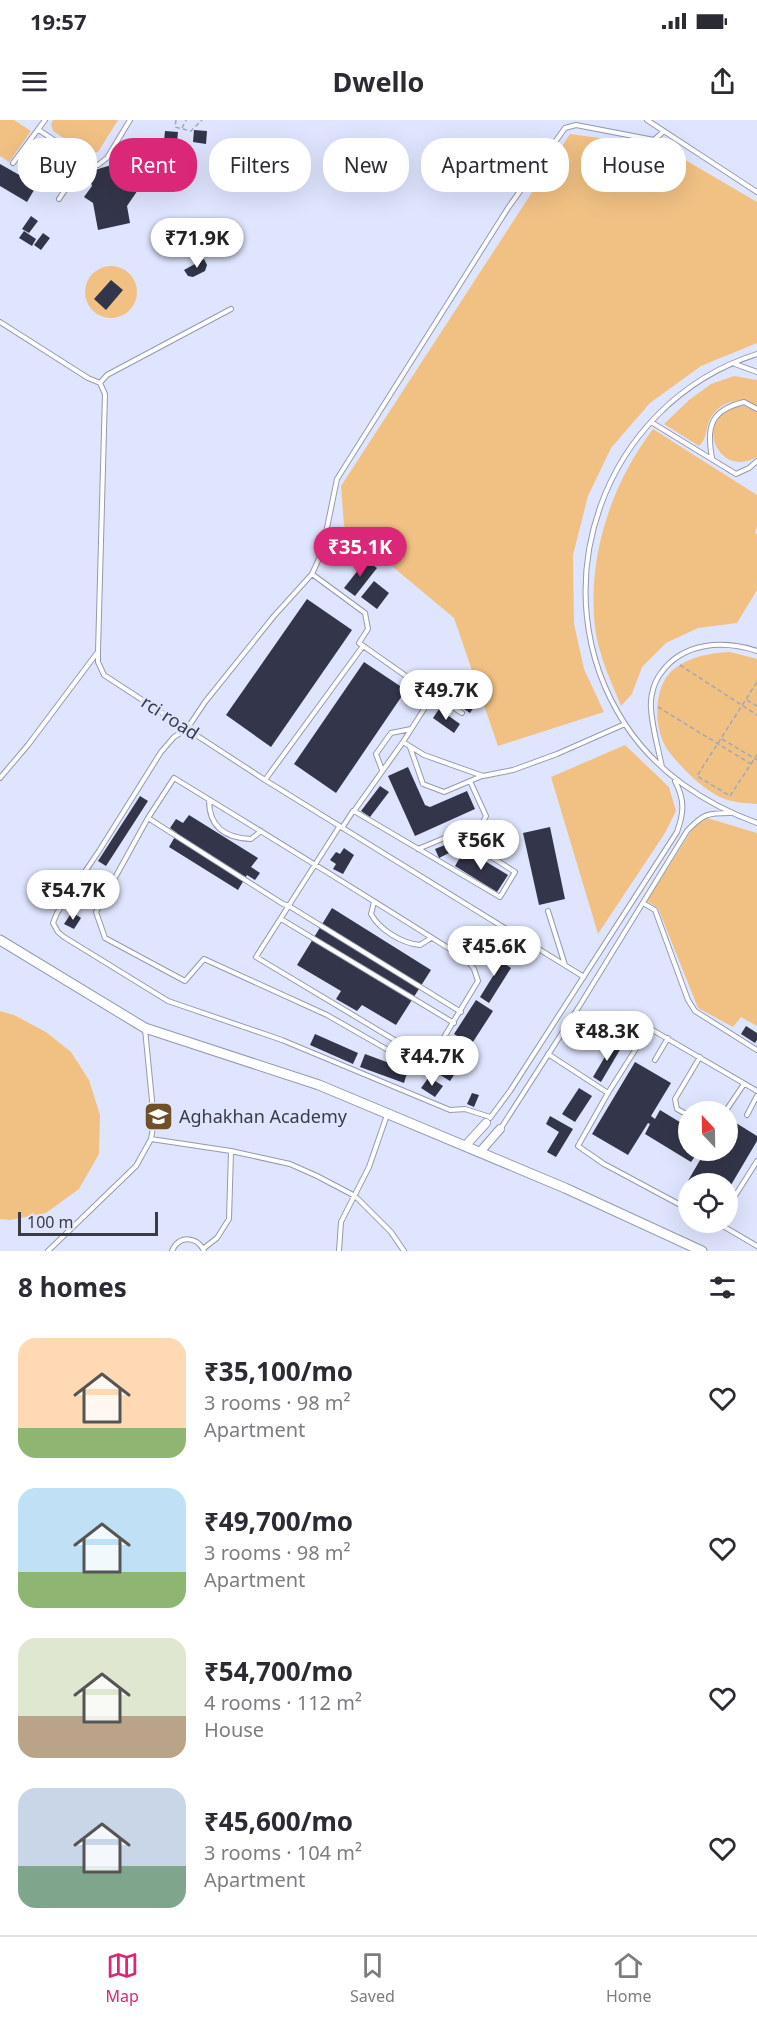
<!DOCTYPE html>
<html lang="en">
<head>
<meta charset="utf-8">
<style>
	:root { --surface:#fff; --page:#f7f7f7; --text:#2b2b33; --muted:#7c7c81; --line:#e1e1e2; --accent:#db2777 }
	body { margin:0; font-family:"Noto Sans",sans-serif; background:var(--page); color:var(--text); height:100vh; display:flex; flex-direction:column; font-size:22px; white-space:nowrap }
	* { box-sizing:border-box; margin:0 }
	p { font-size:20px; color:var(--muted) }
	.icon { flex:none; width:33px; height:33px; fill:none; stroke:currentColor; stroke-width:2; stroke-linecap:round; stroke-linejoin:round }
	.map { position:relative; height:1131px; overflow:hidden }
	.panel { display:flex; flex-direction:column; background:var(--surface); flex:1 }
	.panel>* { flex:none }
	.guide { position:absolute; left:18px; top:18px; width:722px; height:54px; display:flex; gap:12px }
	.needle { width:39px; rotate:338deg }
	.controls { position:absolute; left:678px; top:981px; display:grid; gap:12px }
	.controls a { display:grid; place-items:center; width:60px; height:60px; border-radius:50%; background:var(--surface); box-shadow:0 6px 24px #0002; font-size:30px }
	.scale { position:absolute; left:18px; bottom:15px; width:140px; box-sizing:border-box; padding-left:6px; border:3px solid #393b45; border-top:0; font-size:16px; line-height:21px; white-space:nowrap; color:#393b45; -webkit-text-stroke:4px #dfe5fe; paint-order:stroke }
	.price { position:absolute; translate:-50% -51px; padding:0 14px; border-radius:21px; background:#fff; color:#222; font-size:20px; line-height:39px; filter:drop-shadow(0 2px 3px #0008) }
	.price::after { content:''; position:absolute; left:50%; top:36px; width:18px; height:14px; margin-left:-9px; background:inherit; clip-path:polygon(0 0,100% 0,50% 100%) }
	.price.on { background:var(--accent); color:#fff }
	ul { padding:0; list-style:none }
	li { display:flex; align-items:center; gap:18px; height:150px; padding:0 18px }
	li span { display:grid; place-items:center; flex:none; width:168px; height:120px; border-radius:18px; color:#555 }
	li>.icon { margin-inline-start:auto }
	span .icon { width:72px; height:72px; fill:#fffc; stroke-width:1 }
	li b { font-size:26px }
	h2 { display:flex; justify-content:space-between; align-items:center; height:72px; padding:0 18px; font-size:26px }
	.tag { padding:0 21px; border-radius:24px; background:var(--surface); box-shadow:0 6px 24px #0002; font-size:21px; line-height:54px }
	.tag.on { background:var(--accent); color:#fff }
	.status { display:flex; justify-content:space-between; align-items:center; height:42px; padding:0 30px; background:var(--surface); direction:ltr }
	.status svg { height:16px; fill:currentColor }
	header { display:flex; justify-content:space-between; align-items:center; height:78px; padding:0 18px; background:var(--surface); font-size:27px; font-weight:700 }
	.tab-bar { display:flex; justify-content:space-around; align-items:center; height:84px; border-top:2px solid var(--line); background:var(--surface); font-size:16px; color:var(--muted) }
	.tab-bar a { display:grid; justify-items:center; gap:3px }
	.tab-bar .on { color:var(--accent) }
	.map>svg:first-child { display:block }
	.green { fill:#f1c184 }
	.building { fill:#33364a }
	.lines { fill:none; stroke-linecap:round; stroke-linejoin:round }
	.service-casing { stroke:#9499b0; stroke-width:6 }
	.minor-casing { stroke:#9499b0; stroke-width:10 }
	.tertiary-casing { stroke:#9499b0; stroke-width:11 }
	.path { stroke:#a1a6b9; stroke-width:1.5; stroke-dasharray:4.5 3; stroke-linecap:butt }
	.service { stroke:#fff; stroke-width:4 }
	.minor { stroke:#fff; stroke-width:8 }
	.tertiary { stroke:#fff; stroke-width:9 }
	.labels { text-anchor:middle; stroke-width:6; stroke-linejoin:round; paint-order:stroke }
	.street-label { font-size:18px; fill:#393b45; stroke:#dfe5fe }
	.poi-label { font-size:18px; fill:#393b45; stroke:#dfe5fe; text-anchor:start }
</style>
</head>
<body>
<div class="status"><b>19:57</b><svg viewBox="0 0 49 12"><path d="M0 12V9h3v3zM5 12V6h3v6zM10 12V3h3v9zM15 12V0h3v12zM26 1h20v11H26zM47 4h2v5h-2z"/></svg></div>
<header><svg class="icon" aria-label="menu" viewBox="0 0 24 24"><path d="M4 6h16M4 12h16M4 18h16"/></svg>Dwello<svg class="icon" aria-label="share" viewBox="0 0 24 24"><path d="M12 15V3M7 8l5-5 5 5M5 13v7h14v-7"/></svg></header>
<div class="map">
<svg width="757" height="1131" viewBox="0 0 757 1131">
	<rect width="100%" height="100%" fill="#dfe5fe"/>
	<path class="green" d="M0,0H14L31,11L9,42L0,36Z
		M53,0H118L98,32L88,34L53,11L51,4Z
		M570,14L663,27L757,82V223L701,246L650,283L611,328L588,376L573,435L574,504L584,549L604,592L498,626L454,498L344,406L341,366Z
		M85 172a26 26 0 1 1 52 0a26 26 0 1 1-52 0Z
		M734,256L757,260V285C739,277 720,281 710,299C705,310 708,317 699,326L664,304L689,280L711,264Z
		M744,286L757,292V337C714,361 691,289 744,286Z
		M653,309L757,375V406L755,413L757,414V470L737,503L698,508L666,523L642,547L632,574L621,586C611,561 598,534 595,507C587,438 611,364 653,309Z
		M730,532L757,539V684C747,683 735,683 725,679C713,675 701,665 691,656C683,648 674,639 667,629C653,608 653,565 674,549C691,536 710,533 730,532Z
		M625,625L669,667L676,691L665,713L598,814L551,657Z
		M707,698L757,713V906L741,897L733,907L698,888L658,788L647,781L693,708Z
		M0,891L14,895L46,912L71,932L89,960L100,995L99,1034L79,1069L46,1093L10,1100L0,1099Z"/>
	<path class="building" d="M194,10L207,11L206,24L193,22Z
		M165,11L178,12L177,22L164,21Z
		M133,33L142,64L127,86L130,103L98,110L93,83L84,77L92,66L88,52L118,43L116,38Z
		M0,44L37,65L27,82L0,66Z
		M31,96L38,101L29,113L22,109Z
		M24,111L36,119L32,126L19,118Z
		M43,113L50,118L41,130L34,125Z
		M204,139L207,145L205,151L193,157L188,156L184,150Z
		M111,160L123,170L106,190L94,179Z
		M366,440L377,448L355,476L344,468Z
		M374,461L389,473L377,489L361,477Z
		M307,479L352,510L271,627L226,595Z
		M364,542L406,570L336,673L294,644Z
		M448,564L476,584L470,593L441,573Z
		M439,589L460,604L454,613L433,598Z
		M408,647L425,685L430,687L467,671L475,689L415,716L388,656Z
		M380,666L389,672L370,697L361,691Z
		M140,676L148,681L106,746L98,741Z
		M189,695L258,738L251,747L260,753L255,760L247,755L238,770L169,727L177,713L170,708L176,699L183,703Z
		M550,707L565,779L539,785L523,713Z
		M477,711L505,729L501,736L472,719Z
		M450,723L453,731L439,738L435,729Z
		M344,728L354,735L343,754L333,749L336,744L330,740L336,732L340,734Z
		M465,729L508,755L497,772L455,746Z
		M332,788L431,850L396,905L362,885L357,891L336,879L341,871L297,845Z
		M72,792L81,798L74,809L64,804Z
		M485,831L511,848L489,883L480,877L498,848L481,837Z
		M476,880L493,891L471,925L454,914Z
		M746,906L757,913V920L755,923L741,914Z
		M315,914L358,933L353,944L310,925Z
		M454,916L463,922L449,943L458,949L450,961L432,950Z
		M613,923L621,928L601,962L593,957Z
		M365,934L408,950L404,963L360,947Z
		M635,942L671,963L651,996L655,999L660,990L688,1007V1030H728V998L757,1016V1021L728,1070V1064H688V1075L682,1071L703,1035L698,1032L691,1042L645,1014L650,1004L648,1003L628,1035L592,1014Z
		M429,957L443,966L435,977L421,968Z
		M579,968L592,976L575,1002L562,994Z
		M472,973L479,975L474,987L467,984Z
		M550,996L573,1009L556,1037L547,1032L559,1012L546,1004Z"/>
	<g class="lines">
		<defs>
			<path id="service" d="M647,0L757,72
				M39,10L89,44L98,45L107,38L130,0
				M13,43L45,0
				M59,79L84,41
				M0,202L88,258L100,263L105,274L98,532V542L104,555L265,660L584,857
				M757,234C603,283 537,469 625,604C656,652 705,684 757,703
				M735,244L757,252
				M100,263L107,255L231,189
				M651,302L736,354L749,348L757,341
				M712,338C706,306 711,290 744,282L757,289
				M312,454L365,493L368,509L359,523L433,575L462,593
				M403,622L433,575
				M410,627L423,664L444,672L482,656
				M662,647C658,627 652,607 651,588C650,576 654,562 661,553C683,522 723,520 757,531
				M382,650L376,634L391,613L411,609
				M0,658L28,625L97,533
				M265,660L363,526
				M209,680C209,707 225,718 251,719L261,711
				M148,698L283,784L289,786L461,892
				M339,707L256,837L423,937H432L478,861L474,849L467,840C370,778 272,718 174,658L148,698L96,792L105,818L185,861L204,839L327,895L409,942
				M342,708L353,691
				M461,711L462,718L515,752L500,777L354,691L403,622L424,635L483,656L513,650L557,634L625,604
				M418,729L483,702L486,696L470,661
				M374,782L371,794C380,810 401,823 420,825L431,818
				M643,783L655,790L688,880L695,891L757,930
				M548,791L565,845
				M281,799L454,903
				M548,934L608,973
				M655,940L668,918
				M725,992L744,964
				M688,995L677,989L675,979L700,937
				M747,995L757,976
				M490,997L465,989L450,990L282,920L168,881L64,817L58,812L53,803L57,793L99,731L161,632L174,617L187,609L205,582L274,496L312,454L322,432L337,359L508,88L565,8L576,5L654,20L664,11
				M490,998L510,971L677,712C684,693 685,680 675,661
				M501,1008L580,885L687,711C703,694 707,693 730,693
				M151,1019L231,1031L290,1044L317,1056L355,1076L391,1112L404,1131
				M728,1087L757,1041
				M688,1089L604,1044L578,1026L608,973L649,908L757,971
				M716,1102L757,1126
				M204,1128L217,1118L229,1099L231,1032
				M48,1131L136,1046L151,1019L154,1001L145,909
				M172,1131C179,1115 197,1116 204,1131
				M339,1131L341,1102L369,1047L387,995"/>
			<path id="minor" d="M466,1025L486,1003
				M480,1032L500,1009"/>
			<path id="tertiary" d="M0,820L145,908L319,965L565,1068L702,1131"/>
		</defs>
		<use href="#service" class="service-casing"/>
		<use href="#minor" class="minor-casing"/>
		<use href="#tertiary" class="tertiary-casing"/>
		<path class="path" d="M176,0L175,7L191,11L202,0
			M182,8L186,0
			M680,545L757,595
			M747,580L757,586
			M658,587L751,644L730,676L697,656L757,562
			M722,619L757,640
			M751,644L757,635"/>
		<use href="#service" class="service"/>
		<use href="#minor" class="minor"/>
		<use href="#tertiary" class="tertiary"/>
	</g>
	<defs>
		<symbol id="school-square" viewBox="-11 -11 22 22"><rect x="-9" y="-9" width="18" height="18" rx="4" fill="#705127" stroke="#dfe5fe"/><path d="M0-5L7-2L0 1L-7-2ZM-4 1L0 2.5L4 1V4Q0 6-4 4Z" fill="#fff"/></symbol>
	</defs>
	<g fill-rule="evenodd">
		<use href="#school-square" x="142" y="980" width="33" height="33"/>
	</g>
	<g class="labels">
		<g class="street-label">
			<text transform="translate(170 598) rotate(33)" y="6">rci road</text>
		</g>
		<g class="poi-label">
			<text x="179" y="1003">Aghakhan Academy</text>
		</g>
	</g>
</svg>
<div class="controls">
<a><svg class="needle" viewBox="-14 -14 28 28"><path d="M0-13l5 13h-10z" fill="#e53935"/><path d="M0 13l5-13h-10z" fill="#7c7c81"/></svg></a>
<a><svg class="icon" aria-label="locate" viewBox="0 0 24 24"><circle cx="12" cy="12" r="6"/><path d="M12 2v4M12 18v4M2 12h4M18 12h4"/></svg></a>
</div>
<div class="scale">100 m</div>
<b class="price" style="left:197px;top:149px">₹71.9K</b>
<b class="price on" style="left:360px;top:458px">₹35.1K</b>
<b class="price" style="left:446px;top:601px">₹49.7K</b>
<b class="price" style="left:481px;top:751px">₹56K</b>
<b class="price" style="left:73px;top:801px">₹54.7K</b>
<b class="price" style="left:494px;top:857px">₹45.6K</b>
<b class="price" style="left:607px;top:942px">₹48.3K</b>
<b class="price" style="left:432px;top:967px">₹44.7K</b>
<div class="guide">
<a class="tag">Buy</a>
<a class="tag on">Rent</a>
<a class="tag">Filters</a>
<a class="tag">New</a>
<a class="tag">Apartment</a>
<a class="tag">House</a>
</div>
</div>
<section class="panel">
<h2>8 homes<svg class="icon" aria-label="filters" viewBox="0 0 24 24"><path d="M4 7h16M4 17h16"/><circle cx="9" cy="7" r="2"/><circle cx="15" cy="17" r="2"/></svg></h2>
<ul>
<li><span style="background:linear-gradient(#ffd9b3 75%,#8fb573 0)"><svg class="icon" aria-label="home" viewBox="0 0 24 24"><path d="M3 11l9-7 9 7M6 9v11h12V9"/></svg></span><div><b>₹35,100/mo</b><p>3 rooms · 98 m²</p><p>Apartment</p></div><svg class="icon" aria-label="heart" viewBox="0 0 24 24"><path d="M12 20l-8-8c-3-5 5-10 8-4 3-6 11-1 8 4z"/></svg></li>
<li><span style="background:linear-gradient(#bfe0f5 70%,#8fb573 0)"><svg class="icon" aria-label="home" viewBox="0 0 24 24"><path d="M3 11l9-7 9 7M6 9v11h12V9"/></svg></span><div><b>₹49,700/mo</b><p>3 rooms · 98 m²</p><p>Apartment</p></div><svg class="icon" aria-label="heart" viewBox="0 0 24 24"><path d="M12 20l-8-8c-3-5 5-10 8-4 3-6 11-1 8 4z"/></svg></li>
<li><span style="background:linear-gradient(#dfe7d0 65%,#b9a48a 0)"><svg class="icon" aria-label="home" viewBox="0 0 24 24"><path d="M3 11l9-7 9 7M6 9v11h12V9"/></svg></span><div><b>₹54,700/mo</b><p>4 rooms · 112 m²</p><p>House</p></div><svg class="icon" aria-label="heart" viewBox="0 0 24 24"><path d="M12 20l-8-8c-3-5 5-10 8-4 3-6 11-1 8 4z"/></svg></li>
<li><span style="background:linear-gradient(#c9d6e8 65%,#7fa58c 0)"><svg class="icon" aria-label="home" viewBox="0 0 24 24"><path d="M3 11l9-7 9 7M6 9v11h12V9"/></svg></span><div><b>₹45,600/mo</b><p>3 rooms · 104 m²</p><p>Apartment</p></div><svg class="icon" aria-label="heart" viewBox="0 0 24 24"><path d="M12 20l-8-8c-3-5 5-10 8-4 3-6 11-1 8 4z"/></svg></li>
</ul>
</section>
<nav class="tab-bar">
<a class="on"><svg class="icon" aria-label="map" viewBox="0 0 24 24"><path d="M3 6l6-2 6 2 6-2v14l-6 2-6-2-6 2zM9 4v14M15 6v14"/></svg>Map</a>
<a><svg class="icon" aria-label="saved" viewBox="0 0 24 24"><path d="M7 4h10v16l-5-4-5 4z"/></svg>Saved</a>
<a><svg class="icon" aria-label="home" viewBox="0 0 24 24"><path d="M3 11l9-7 9 7M6 9v11h12V9"/></svg>Home</a>
</nav>
</body>
</html>
